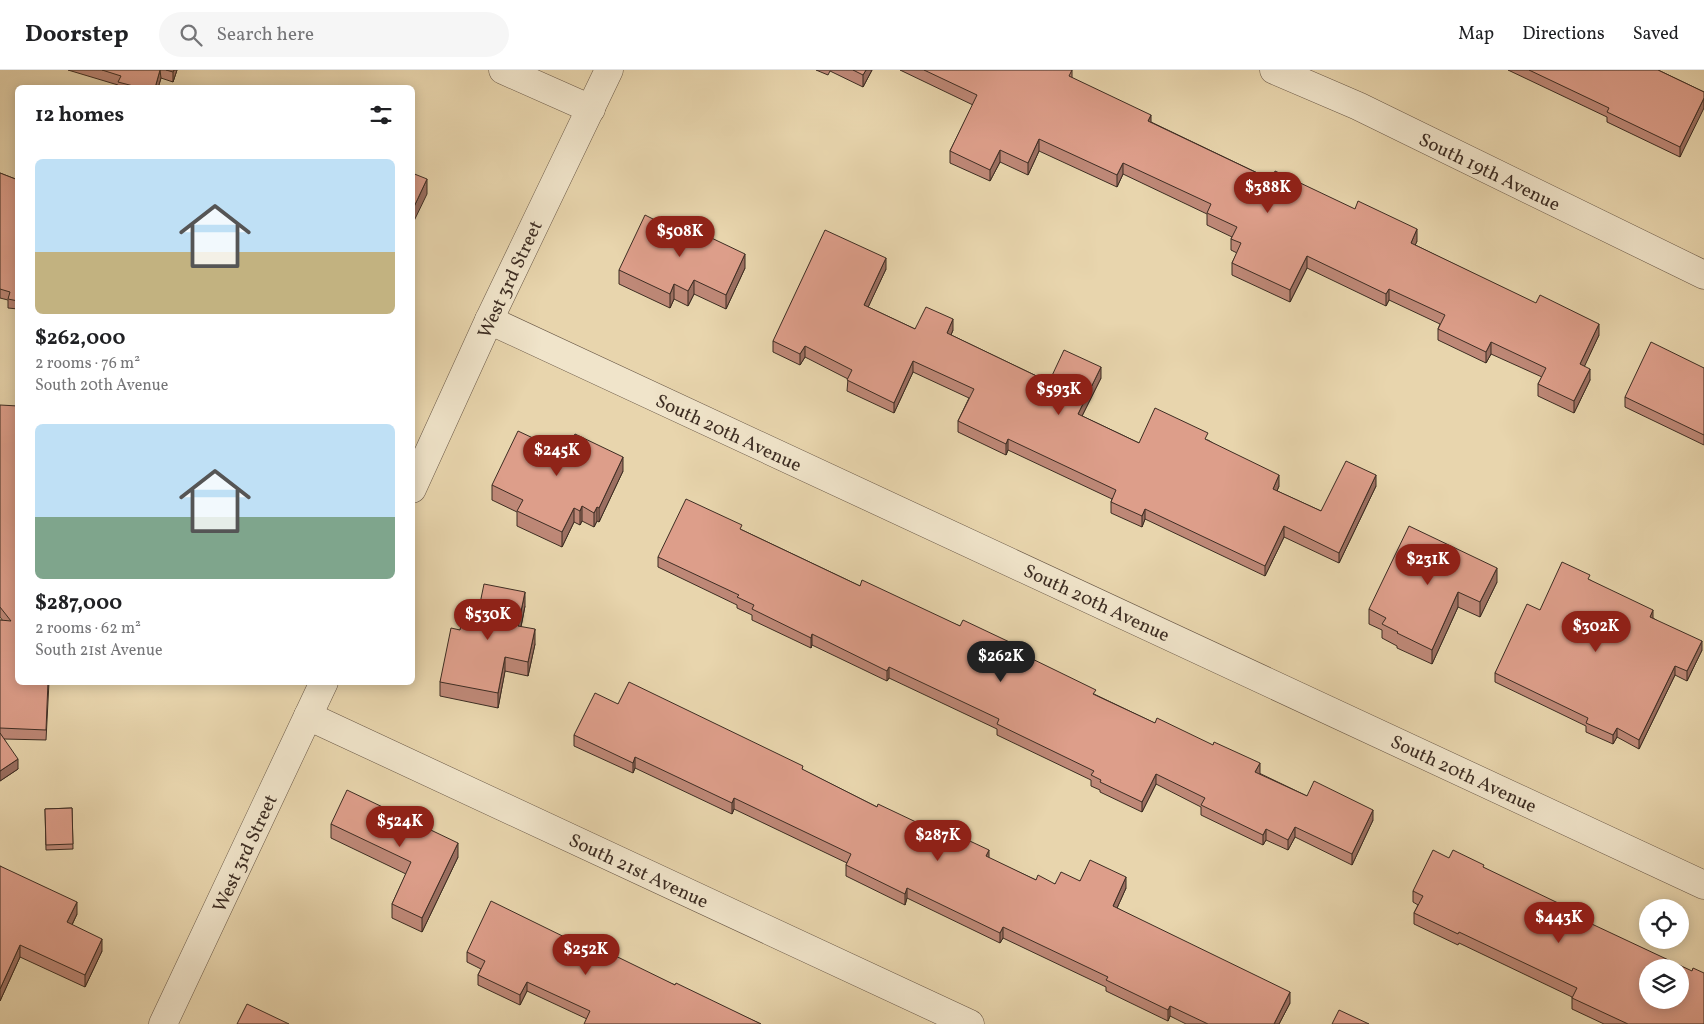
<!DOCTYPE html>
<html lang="en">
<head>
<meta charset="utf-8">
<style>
	:root { --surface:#fff; --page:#f6f6f6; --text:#202124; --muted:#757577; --line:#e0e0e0; --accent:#8f2418 }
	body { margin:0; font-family:Vollkorn,serif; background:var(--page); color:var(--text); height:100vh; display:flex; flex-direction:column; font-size:19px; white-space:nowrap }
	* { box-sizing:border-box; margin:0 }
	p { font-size:16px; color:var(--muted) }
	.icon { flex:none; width:28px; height:28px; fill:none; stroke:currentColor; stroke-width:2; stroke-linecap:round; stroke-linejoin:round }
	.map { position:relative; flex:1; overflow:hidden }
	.sheet { position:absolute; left:15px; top:15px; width:400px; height:600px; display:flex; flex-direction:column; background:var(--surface); border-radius:8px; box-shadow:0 2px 12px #0003 }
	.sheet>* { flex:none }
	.controls { position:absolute; left:1639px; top:829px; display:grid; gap:10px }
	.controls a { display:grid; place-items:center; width:50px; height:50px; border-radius:50%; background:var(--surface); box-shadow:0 2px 12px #0003; font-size:25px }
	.price { position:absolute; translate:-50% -42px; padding:0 11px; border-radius:18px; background:var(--accent); color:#fff; font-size:16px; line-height:32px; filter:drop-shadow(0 1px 2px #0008) }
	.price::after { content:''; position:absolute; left:50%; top:30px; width:15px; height:11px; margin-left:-8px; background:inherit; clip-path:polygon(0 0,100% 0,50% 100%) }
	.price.on { background:#222; color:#fff }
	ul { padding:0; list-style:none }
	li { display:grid; align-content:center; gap:10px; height:265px; padding:0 20px }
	li span { display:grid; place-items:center; height:155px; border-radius:8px; color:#555 }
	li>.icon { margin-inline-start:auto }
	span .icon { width:90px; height:90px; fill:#fffc; stroke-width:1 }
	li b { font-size:21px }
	h2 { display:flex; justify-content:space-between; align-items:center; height:60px; padding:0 20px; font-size:21px }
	header { display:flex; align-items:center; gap:30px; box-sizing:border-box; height:70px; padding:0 25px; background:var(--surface); border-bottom:1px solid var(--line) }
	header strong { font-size:24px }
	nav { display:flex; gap:28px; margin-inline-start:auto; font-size:18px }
	.search { width:350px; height:45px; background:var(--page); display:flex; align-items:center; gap:12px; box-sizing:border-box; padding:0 18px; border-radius:28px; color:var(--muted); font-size:19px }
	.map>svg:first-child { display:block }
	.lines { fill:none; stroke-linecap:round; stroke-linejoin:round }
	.minor-casing { stroke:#685746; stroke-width:29 }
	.tertiary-casing { stroke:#685746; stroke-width:29 }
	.minor { stroke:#f0e4ca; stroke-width:28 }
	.tertiary { stroke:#f0e4ca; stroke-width:28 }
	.wall { fill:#be8877; stroke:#3d2d23 }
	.shaded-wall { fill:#9b6f61; stroke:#3d2d23 }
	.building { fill:#dd9e8a; stroke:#3d2d23; fill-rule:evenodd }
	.labels { text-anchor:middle; stroke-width:5; stroke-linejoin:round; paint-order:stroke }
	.street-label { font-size:19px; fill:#3d2d23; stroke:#f0e4ca }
</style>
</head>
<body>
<header>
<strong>Doorstep</strong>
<div class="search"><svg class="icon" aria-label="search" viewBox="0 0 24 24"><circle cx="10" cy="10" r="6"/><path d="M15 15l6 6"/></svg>Search here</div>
<nav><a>Map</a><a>Directions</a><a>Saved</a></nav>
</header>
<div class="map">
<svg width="1704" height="954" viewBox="0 0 1704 954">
	<rect width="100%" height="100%" fill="#e8d5ad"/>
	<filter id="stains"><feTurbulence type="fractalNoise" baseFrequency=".004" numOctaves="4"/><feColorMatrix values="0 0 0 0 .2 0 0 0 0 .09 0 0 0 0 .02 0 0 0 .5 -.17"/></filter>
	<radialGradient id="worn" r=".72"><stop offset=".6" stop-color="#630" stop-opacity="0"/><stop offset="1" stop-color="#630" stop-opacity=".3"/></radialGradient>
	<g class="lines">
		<defs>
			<path id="minor" d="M503,0L591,39
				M1274,0L1358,36L1704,205
				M489,250L1704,815
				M308,646L970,954"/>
			<path id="tertiary" d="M412,419L489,250L609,0
				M163,954L324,612"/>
		</defs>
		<use href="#minor" class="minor-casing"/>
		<use href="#tertiary" class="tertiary-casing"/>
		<use href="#minor" class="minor"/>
		<use href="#tertiary" class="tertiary"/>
	</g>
	<path class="wall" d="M68,0H177L173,12L161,8L158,18H118V15Z
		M816,0H872L863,17L830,1L828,5Z
		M900,0H1072V8L1151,52L1272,110L1417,171L1415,175L1599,265L1584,296L1590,310L1574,343L1538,326V314L1542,307L1491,284L1486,293L1438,270V259L1440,254L1389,230L1386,236L1307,198L1290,232L1232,205V193L1237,183L1231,180V169L1232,167L1207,155V144L1123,104L1117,117L1039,81L1028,105L1000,92L990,111L950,93V81L973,35Z
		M1508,0H1658L1704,22L1680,87L1607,52V47Z
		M0,103L18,110V239L8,238V230L0,228Z
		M745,198L726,239L694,224L688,236L674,229L670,238L619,214V200Z
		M886,199L868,237L915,259L953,260L951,265L1049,312L1101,308L1082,346L1139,373L1208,370L1279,416L1277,421L1321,441L1376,416L1339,493L1284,467L1265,506L1145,449L1142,457L1111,443V432L1112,429L1008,380L1006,385L958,362V351L969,328L913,302L894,343L847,321L848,309L805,287L800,295L773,282V271Z
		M1704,298V375L1625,337V327Z
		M0,335L49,612L46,670L4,669L18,699L0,711V550L3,551L0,547Z
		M550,376L623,401L599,452L597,451L594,457L582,451L580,455L574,452L562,477L517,456V442L492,430V415Z
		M742,460L860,516L960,556L1020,583L1096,625L1307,726L1373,750L1352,795L1295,767L1288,780L1266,770L1263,775L1201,745V737L1156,714L1142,742L1100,722V720L1091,716V710L997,665V659L889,608L887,611L812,575L811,578L752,550V545L737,538V535L658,497V487Z
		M1590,510L1653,548L1702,580L1687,611L1675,605L1639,679L1617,667L1613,674L1586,662V656L1495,612V603L1540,540Z
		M1497,512L1480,547L1458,537L1432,594L1397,578V576L1382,568V560L1369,554V539Z
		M525,536L521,557L535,574L528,606L505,601L498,638L440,626V612L460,560L477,548Z
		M618,634L803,700L877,737L1036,810L1055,814L1080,811L1126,818L1117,838L1290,933L1279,954H1186L1170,946L1168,951L1106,921V917L1003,868L1000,873L907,828L905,835L846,806V795L847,793L734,739L732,744L635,698L633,703L574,676V665Z
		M72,738L73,779L46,780L45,739Z
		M331,754L458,787L422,862L392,848V834L406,804L331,768Z
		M0,796L77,844L72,855L102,881L85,917L20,887L0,931Z
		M1484,798L1581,848L1704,954H1604L1572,939V927L1459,873L1458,875L1414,854V843L1418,835L1413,832V821Z
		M589,879L675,915L761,954L587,949L527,921L520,935L478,915V905L481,899L467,892V882Z"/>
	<path class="shaded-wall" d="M160,0L161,8L158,18H155Z
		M174,0H177L173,12V2Z
		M866,0H872L863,17V5Z
		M1704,28V38L1680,87V77Z
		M1151,45V57L1148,51Z
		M1039,69V81L1028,105V93Z
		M1000,80V92L990,111V100Z
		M1123,93V104L1117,117V105Z
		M427,109V124L412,155V141Z
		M1417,159V171L1411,185V173Z
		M745,184V198L726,239V225Z
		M1307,186V198L1290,232V220Z
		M886,188V199L864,246V235Z
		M694,210V224L688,236V221Z
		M674,214V229L670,238V224Z
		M1389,219V230L1386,236V224Z
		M953,249V260L947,274V263Z
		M1599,254V265L1580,306V294Z
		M1491,272V284L1486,293V282Z
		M805,276V287L800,295V284Z
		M913,291V302L894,343V333Z
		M1101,297V308L1078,354V344Z
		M1590,299V310L1574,343V331Z
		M1008,369V380L1006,385V374Z
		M623,387V401L599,452V438Z
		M1279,405V416L1273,430V419Z
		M1376,405V416L1339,493V483Z
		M582,436V451L580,455V441Z
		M597,437V451L594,457V443Z
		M574,438V452L562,477V462Z
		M1145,439V449L1142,457V446Z
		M1284,456V467L1265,506V496Z
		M1497,498V512L1480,547V532Z
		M525,522V536L518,571V556Z
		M1458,522V537L1432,594V580Z
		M1653,540V549L1650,547Z
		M535,559V574L528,606V592Z
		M812,564V575L811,578V568Z
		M1702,571V580L1687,611V601Z
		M505,587V601L498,638V623Z
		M1675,596V605L1639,679V670Z
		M889,597V608L887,611V601Z
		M1617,658V667L1613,674V665Z
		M635,687V698L633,703V693Z
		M18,689V699L0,711V701Z
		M1260,693V704L1255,713V702Z
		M1156,704V714L1142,742V732Z
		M734,728V739L732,744V733Z
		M1373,740V750L1352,795V784Z
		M1295,757V767L1288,780V770Z
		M1266,759V770L1263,775V765Z
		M458,773V787L422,862V848Z
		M989,780V791L986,786Z
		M1126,807V818L1113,847V836Z
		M907,818V828L905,835V824Z
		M77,832V844L67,865V852Z
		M1003,857V868L1000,873V863Z
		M102,869V881L85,917V905Z
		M20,875V887L0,931V919Z
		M527,912V921L520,935V925Z
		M1290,922V933L1279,954H1274Z
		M1170,936V946L1168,951V940Z"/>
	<path class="building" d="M102,0H160L155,18H141L118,12L121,6Z
		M166,0H174L173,2Z
		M853,0H866L863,5Z
		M924,0H1072L1069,6L1151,45L1148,51L1272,110L1275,101L1355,139L1358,131L1417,159L1411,173L1536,233L1540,225L1599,254L1580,294L1590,299L1574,331L1538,314L1546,298L1491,272L1486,282L1438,259L1445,245L1389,219L1386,224L1307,186L1290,220L1232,193L1241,173L1231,169L1237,157L1207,143L1211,134L1123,93L1117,105L1039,69L1028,93L1000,80L990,100L950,81L977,25Z
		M1529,0H1658L1704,22V28L1680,77L1607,42L1609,38Z
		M0,103L18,110V231L8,229L10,222L0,219Z
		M412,103L427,109L412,141Z
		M645,145L675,160L678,152L745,184L726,225L694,210L688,221L674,214L670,224L619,200Z
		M825,160L886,188L864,235L915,259L926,237L953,249L947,263L1049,312L1064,280L1101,297L1078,344L1139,373L1155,338L1208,363L1205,369L1279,405L1273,419L1321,441L1346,391L1376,405L1339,483L1284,456L1265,496L1145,439L1142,446L1111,432L1116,420L1008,369L1006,374L958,351L974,319L913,291L894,333L847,310L852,300L805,276L800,284L773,271Z
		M1651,272L1704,298V365L1625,327Z
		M0,335L18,336V612H48L46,660L0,658V550L11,551L0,537Z
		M518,361L550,376L555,366L570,373L575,364L623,387L599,438L597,437L594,443L582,436L580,441L574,438L562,462L517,441L523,430L492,415Z
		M686,429L742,455L740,459L860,516L862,510L960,556L963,550L1020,577L1018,582L1096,620L1093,624L1155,653L1157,648L1213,675L1214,672L1260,693L1255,702L1307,726L1314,711L1373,740L1352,784L1295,757L1288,770L1266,759L1263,765L1201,735L1205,728L1156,704L1142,732L1100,712L1101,710L1091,705L1094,701L997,654L999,649L889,597L887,601L812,564L811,568L752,539L754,535L737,527L739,525L658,487Z
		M1409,456L1497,498L1480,532L1458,522L1432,580L1397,563L1398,562L1382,554L1386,548L1369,539Z
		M1562,492L1590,505L1588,509L1653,540L1650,547L1702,571L1687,601L1675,596L1639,670L1617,658L1613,665L1586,653L1588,648L1495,603L1527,534L1540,540Z
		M484,514L525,522L518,556L535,559L528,592L505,587L498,623L440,612L451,558L460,560L463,545L477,548Z
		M629,612L803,696L802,699L877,737L878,734L954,770L957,765L989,780L986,786L1036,810L1038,805L1055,814L1061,802L1080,811L1090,790L1126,807L1113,836L1290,922L1274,954H1208L1170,936L1168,940L1106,910L1108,907L1003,857L1000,863L907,818L905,824L846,795L851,784L734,728L732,733L635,687L633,693L574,665L595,623L618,634Z
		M0,663L18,689L0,701Z
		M347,720L458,773L422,848L392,834L411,792L331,754Z
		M72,738L73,774L46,775L45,739Z
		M1433,780L1449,788L1453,780L1484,795L1483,797L1581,844L1579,848L1692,901L1693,898L1704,903V954H1628L1572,928L1577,918L1459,862L1458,864L1414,843L1423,826L1413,821ZM1648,898H1680V930H1648Z
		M0,796L77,832L67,852L102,869L85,905L20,875L0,919Z
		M491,831L589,879L591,874L675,915L676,913L761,954H584L590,941L527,912L520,925L478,905L485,891L467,882Z
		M247,934L289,954H237Z
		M1339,940L1369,954H1332Z"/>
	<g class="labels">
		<g class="street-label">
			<text transform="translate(1490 101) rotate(26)" y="7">South 19th Avenue</text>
			<text transform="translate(509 209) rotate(-65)" y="7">West 3rd Street</text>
			<text transform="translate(729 362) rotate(25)" y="7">South 20th Avenue</text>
			<text transform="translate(1097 532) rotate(25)" y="7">South 20th Avenue</text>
			<text transform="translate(1464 703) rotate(25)" y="7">South 20th Avenue</text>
			<text transform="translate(244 783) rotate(-65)" y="7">West 3rd Street</text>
			<text transform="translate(639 800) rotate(25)" y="7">South 21st Avenue</text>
		</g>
	</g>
	<rect width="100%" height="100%" filter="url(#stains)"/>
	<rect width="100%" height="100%" fill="url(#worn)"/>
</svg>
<div class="controls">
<a><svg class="icon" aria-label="locate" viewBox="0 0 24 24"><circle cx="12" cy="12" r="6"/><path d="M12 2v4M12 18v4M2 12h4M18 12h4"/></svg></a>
<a><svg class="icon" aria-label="layers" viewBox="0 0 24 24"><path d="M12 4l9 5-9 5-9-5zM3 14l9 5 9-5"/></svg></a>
</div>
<b class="price" style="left:1268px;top:144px">$388K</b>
<b class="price" style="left:680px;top:188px">$508K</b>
<b class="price" style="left:1059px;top:346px">$593K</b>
<b class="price" style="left:557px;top:407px">$245K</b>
<b class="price" style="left:1428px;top:516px">$231K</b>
<b class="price" style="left:488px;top:571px">$530K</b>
<b class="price" style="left:1596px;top:583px">$302K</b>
<b class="price on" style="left:1001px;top:613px">$262K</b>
<b class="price" style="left:400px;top:778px">$524K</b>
<b class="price" style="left:938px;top:792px">$287K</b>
<b class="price" style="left:1559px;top:874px">$443K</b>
<b class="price" style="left:586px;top:906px">$252K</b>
<section class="sheet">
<h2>12 homes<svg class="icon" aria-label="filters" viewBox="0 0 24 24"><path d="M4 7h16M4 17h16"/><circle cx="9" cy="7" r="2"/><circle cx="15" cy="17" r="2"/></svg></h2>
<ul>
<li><span style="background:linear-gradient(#bfe0f5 60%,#c2b280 0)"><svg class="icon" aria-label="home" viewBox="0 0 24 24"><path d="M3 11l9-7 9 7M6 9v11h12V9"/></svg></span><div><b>$262,000</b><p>2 rooms · 76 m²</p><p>South 20th Avenue</p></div></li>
<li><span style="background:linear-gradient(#bfe0f5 60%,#7fa58c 0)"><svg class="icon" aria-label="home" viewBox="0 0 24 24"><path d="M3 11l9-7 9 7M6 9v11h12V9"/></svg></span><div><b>$287,000</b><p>2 rooms · 62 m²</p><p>South 21st Avenue</p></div></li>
</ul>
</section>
</div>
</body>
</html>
